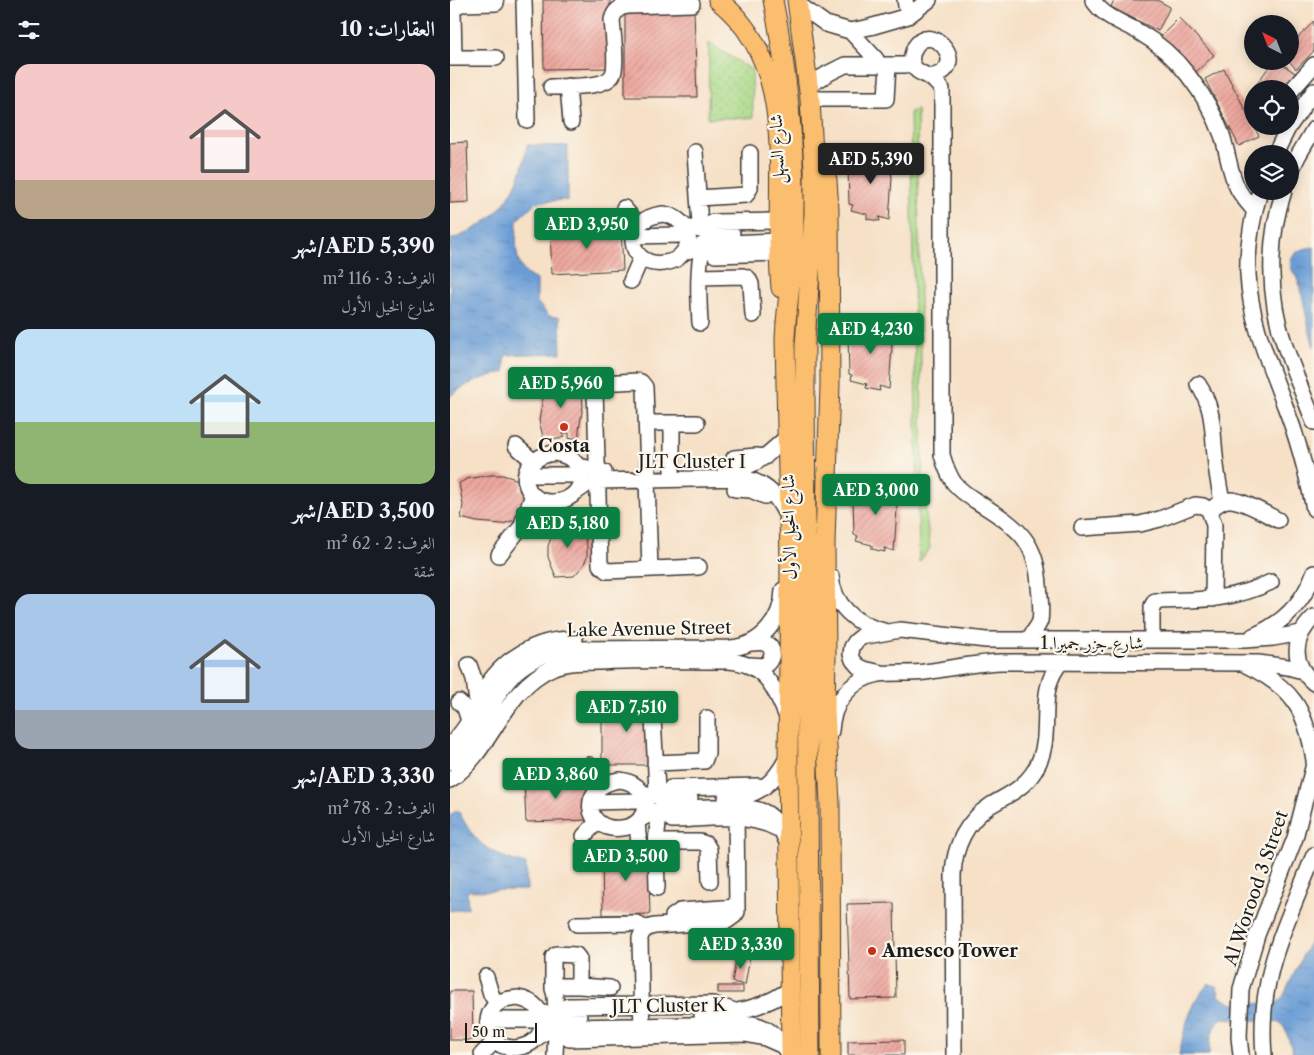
<!DOCTYPE html>
<html lang="ar">
<head>
<meta charset="utf-8">
<style>
	:root { --surface:#171b24; --page:#242831; --text:#f1f3f6; --muted:#9ea1a6; --accent:#0b8043 }
	body { margin:0; font-family:"Libre Caslon Text",Amiri,serif; background:var(--page); color:var(--text); direction:rtl; height:100vh; display:flex; flex-direction:column; font-size:19px; white-space:nowrap }
	* { box-sizing:border-box; margin:0 }
	p { font-size:16px; color:var(--muted) }
	.icon { flex:none; width:28px; height:28px; fill:none; stroke:currentColor; stroke-width:2; stroke-linecap:round; stroke-linejoin:round }
	.map { position:relative; flex:1; overflow:hidden; direction:ltr }
	.panel { display:flex; flex-direction:column; background:var(--surface); width:450px }
	.panel>* { flex:none }
	.needle { width:32px; rotate:318deg }
	.fabs { position:absolute; left:794px; top:15px; display:grid; gap:10px }
	.fabs a { display:grid; place-items:center; width:55px; height:55px; border-radius:50%; background:var(--surface); box-shadow:0 2px 12px #0003; font-size:25px }
	.scale { position:absolute; left:15px; bottom:12px; width:72px; box-sizing:border-box; padding-left:5px; border:2px solid #1c1c1c; border-top:0; font-size:14px; line-height:18px; white-space:nowrap; color:#1c1c1c; -webkit-text-stroke:4px #fbf7ec; paint-order:stroke }
	.price { position:absolute; translate:-50% -42px; padding:0 11px; border-radius:5px; background:var(--accent); color:#fff; font-size:16px; line-height:32px; filter:drop-shadow(0 1px 2px #0008) }
	.price::after { content:''; position:absolute; left:50%; top:30px; width:15px; height:11px; margin-left:-8px; background:inherit; clip-path:polygon(0 0,100% 0,50% 100%) }
	.price.on { background:#222; color:#fff }
	ul { padding:0; list-style:none }
	li { display:grid; align-content:center; gap:10px; height:265px; padding:0 15px }
	li span { display:grid; place-items:center; height:155px; border-radius:15px; color:#555 }
	li>.icon { margin-inline-start:auto }
	span .icon { width:90px; height:90px; fill:#fffc; stroke-width:1 }
	li b { font-size:21px }
	h2 { display:flex; justify-content:space-between; align-items:center; height:60px; padding:0 15px; font-size:21px }
	main { display:flex; flex:1; min-height:0 }
	.map>svg:first-child { display:block }
	.green { fill:#a7d886; stroke:#627a51 }
	.park { fill:url(#park-dots); stroke:#627a51 }
	.water { fill:url(#water-ripples); stroke:#445c79 }
	.building { fill:url(#building-hatch) }
	.lines { fill:none; stroke-linecap:round; stroke-linejoin:round }
	.minor-casing { stroke:#3d3936; stroke-width:18 }
	.major-casing { stroke:#3d3936; stroke-width:21 }
	.minor { stroke:#fff; stroke-width:15 }
	.major { stroke:#fbbd6e; stroke-width:19 }
	.poi-dot { fill:#c8321e; stroke:#fbf7ec; stroke-width:2 }
	.labels { text-anchor:middle; stroke-width:4.5; stroke-linejoin:round; paint-order:stroke }
	.street-label { font-size:18px; fill:#1c1c1c; stroke:#fbf7ec }
	.poi-label { font-size:18px; font-weight:bold; fill:#1c1c1c; stroke:#fbf7ec }
</style>
</head>
<body>
<main>
<div class="map">
<svg width="864" height="1055" viewBox="0 0 864 1055">
	<defs>
		<pattern id="park-dots" width="8" height="8" patternUnits="userSpaceOnUse" patternTransform="scale(1.25)"><rect width="8" height="8" fill="#a7d886"/><path d="M2 2h.1M6 6h.1" fill="none" stroke="#8fb973" stroke-width="1.8" stroke-linecap="round"/></pattern>
		<pattern id="water-ripples" width="26" height="14" patternUnits="userSpaceOnUse" patternTransform="scale(1.25)"><rect width="26" height="14" fill="#6b9dd6"/><path d="M2 4q2-2 4 0t4 0M15 11q2-2 4 0t4 0" fill="none" stroke="#577fad"/></pattern>
		<pattern id="building-hatch" width="6" height="6" patternUnits="userSpaceOnUse" patternTransform="scale(1.25)"><rect width="6" height="6" fill="#eda79e"/><path d="M-1 1l2-2M0 6l6-6M5 7l2-2" fill="none" stroke="#cb8f88"/></pattern>
	</defs>
	<rect width="100%" height="100%" fill="#fbf7ec"/>
	<filter id="ink" filterUnits="userSpaceOnUse"><feTurbulence type="fractalNoise" baseFrequency=".02" numOctaves="2"/><feDisplacementMap in="SourceGraphic" scale="10" xChannelSelector="R" yChannelSelector="G"/><feConvolveMatrix kernelMatrix="1 2 1 2 8 2 1 2 1" color-interpolation-filters="sRGB"/></filter>
	<filter id="wash" filterUnits="userSpaceOnUse"><feTurbulence type="fractalNoise" baseFrequency=".0096" numOctaves="4" result="noise"/><feDisplacementMap in="SourceGraphic" scale="20" xChannelSelector="R" yChannelSelector="G"/><feGaussianBlur stdDeviation="1.12" result="paint"/><feColorMatrix in="noise" values="0 0 0 0 0 0 0 0 0 0 0 0 0 0 0 0 0 1.4 0 .05"/><feComposite in="paint" operator="in"/></filter>
	<g filter="url(#wash)">
		<rect width="100%" height="100%" fill="#f6e0c6"/>
		<path class="green" d="M467,110L473,488L480,548L469,562L460,112Z"/>
		<path class="park" d="M259,43L302,70L303,118H258Z"/>
		<path class="water" d="M77,145L118,146V200L86,202L67,220C67,242 61,270 87,280V302L99,316L110,317L111,353L55,355V372C34,377 17,383 0,396V240C47,223 70,193 77,145Z
			M864,247V347C857,325 855,303 848,281C846,274 838,268 841,260C845,250 855,248 864,247Z
			M8,810C25,844 40,855 76,864L77,890L17,891L18,908L0,911V815Z
			M864,934V1055H844L835,1029L830,1022L772,1018C761,1026 760,1043 759,1055H729C735,1026 739,1006 759,983L767,987L770,997L783,1004L827,1003L833,997L860,940Z"/>
		<g id="blocks">
			<path class="building" d="M93,0H160L161,68L94,69Z
				M664,0H707L720,7L708,31L661,7Z
				M244,11L247,97H175V13Z
				M729,18L764,55L746,72L711,36Z
				M864,21V51L846,69L839,61H840V46Z
				M823,61H828L845,73L833,89H805L804,88Z
				M774,69L809,136L789,146L755,79Z
				M17,142L19,202L0,203V143Z
				M429,149L430,152L438,150L442,178L439,220L429,217L430,221L417,219V214L401,210L403,205L399,204L398,167L402,166L400,161L416,157V152Z
				M171,226L173,270L102,274L100,230Z
				M429,318L430,321L438,320L442,347L439,389L429,386L430,391L416,388L417,384L401,380L402,375L399,374L398,337L402,336L400,331L415,326V322Z
				M115,377L126,380L132,394L133,406L129,430V437L119,439V433H113L114,436L110,439L93,437L89,420L95,387L104,379Z
				M41,475H53L72,481L69,491L79,492L72,518L52,524L27,522L11,518L13,505L9,483L17,479Z
				M434,479L435,483L443,481L447,509L444,551L434,548L435,552L422,549V545L406,541L408,536L404,535L403,498L407,497L405,492L421,488V483Z
				M130,519L137,546V558L132,567L124,576L106,577L98,557V546L101,538L110,524L120,523L121,520Z
				M201,701V765H152V702Z
				M137,778L139,820L76,822L74,780Z
				M198,849L200,914L153,915L152,850Z
				M444,903L446,998L400,999L397,904Z
				M287,955L300,957L295,985L282,982Z
				M268,986H293V993H268Z
				M0,991H22L23,1040H0Z
				M454,1040V1055H398V1041Z"/>
		</g>
	</g>
	<g filter="url(#ink)">
		<use href="#blocks" fill-opacity="0" stroke="#3d3936" stroke-width="1"/>
		<g class="lines">
			<defs>
				<path id="minor" d="M74,0L77,120
					M455,0L458,16
					M643,0C653,17 674,23 689,32C708,43 725,58 738,75C752,93 764,113 772,135C778,153 779,172 788,189C792,197 799,204 804,210
					M348,4L376,24L400,31L420,27L458,16L479,0
					M400,31L426,59
					M0,58H46
					M4,58L3,13L5,7L11,4L46,3
					M480,77C523,68 482,19 465,47C462,53 460,59 463,65C467,74 475,73 481,78C485,81 489,86 492,89V455C495,465 498,474 504,483C512,493 523,499 534,506C569,528 587,543 589,586C590,597 592,611 590,621C588,627 581,635 578,640
					M118,86L121,122
					M358,86L379,73L395,65H462
					M101,87C116,86 157,89 163,74C167,65 163,32 162,20C164,11 169,7 178,6L242,4
					M840,92L864,65
					M360,99H436L438,65
					M840,125L864,91
					M245,152L250,225L253,231
					M825,154L839,126
					M840,173L848,156L864,129
					M810,191C802,218 797,246 798,274C800,321 819,363 835,406C848,439 857,474 864,509
					M834,191C817,240 818,298 835,346C844,372 854,396 864,422
					M248,198L296,195L300,188V153
					M174,208L188,225
					M213,214C233,217 248,237 231,255C227,260 221,262 214,263C177,268 169,219 213,214Z
					M263,222L329,221
					M236,227L259,232L282,233
					M183,236L229,235
					M233,253L255,244L328,241
					M265,255L329,253
					M249,277L293,276L298,278L301,284L303,315
					M181,281L191,258
					M250,323C249,305 246,258 255,244
					M748,384C764,408 762,427 765,455C766,470 769,486 772,501
					M197,423H247
					M222,423V471
					M66,446L83,461
					M105,453C144,459 137,503 100,502C92,502 85,498 80,492C66,470 86,455 105,453Z
					M284,458L306,456L315,457
					M129,466L154,472
					M275,470C304,470 317,455 337,437
					M198,471L195,387L191,382L188,381L149,383L145,387V390L150,565L157,571L249,567
					M76,475H121
					M197,480L200,569
					M285,489L301,490L315,496
					M126,492L136,485L147,481L293,478C318,483 328,497 338,519
					M764,507C769,503 773,500 779,500C791,499 816,514 828,520
					M632,528L690,524L710,519L745,505L753,506L759,510L764,525L763,599
					M49,555L71,527L83,495
					M381,576C383,605 406,625 434,631
					M864,617C843,637 840,663 864,683
					M803,636C832,624 853,604 864,573
					M702,640V606L705,601C747,600 782,601 821,582
					M19,665L24,679L27,703
					M300,665L314,666C322,661 327,647 314,643C310,642 305,643 302,643
					M796,665C843,688 856,709 864,760
					M431,673L414,669L408,666L403,660L401,654L402,647L406,641L411,637L450,630L536,640H795L823,638L851,633
					M9,702L15,708L19,721
					M203,718L207,790L211,797
					M381,731C382,703 401,679 429,674C444,672 460,674 475,672C501,668 525,663 551,662L808,663L838,667L853,671
					M0,746C7,738 14,730 19,721C24,712 27,702 32,693C52,659 86,638 125,639
					M0,762C50,720 39,662 117,649L280,648C311,646 332,620 333,590
					M205,763L254,761L257,753V718
					M139,765L150,786
					M0,780C31,758 44,723 68,694C78,683 89,673 104,667C118,662 134,662 149,662C192,659 235,661 278,661C314,663 325,687 337,717
					M170,780C187,782 201,796 193,814C189,823 181,827 172,828C134,833 127,785 170,780Z
					M221,788L309,786
					M193,793L211,797L240,798
					M276,798C307,798 325,783 338,756
					M141,802L186,801
					M191,819L205,811L217,809C238,808 297,803 314,812C327,818 333,833 338,845
					M222,820C256,819 295,812 326,828
					M187,822L189,845
					M134,836L147,822
					M207,842H250L256,844L259,849L260,881
					M207,888C207,870 203,824 213,809
					M127,924L186,923L195,929
					M223,925V916L230,911L287,907
					M36,977L41,994L47,1004
					M103,986H129V959L126,955L106,954L103,957V989C107,998 104,1008 108,1017
					M129,986L160,988
					M67,998C103,1003 100,1045 65,1048C57,1048 50,1046 44,1040C33,1028 37,1008 52,1001C57,999 62,999 67,998Z
					M118,1006L263,1004L282,1010
					M90,1012L108,1017H129
					M252,1015C284,1013 313,1009 340,989
					M38,1020H83
					M88,1037L98,1030L116,1027L303,1024C322,1028 329,1040 339,1055
					M192,1037L190,938C192,931 196,927 205,926L277,921L284,916L287,912L286,807
					M119,1039L295,1034L315,1038L331,1045
					M32,1054L45,1041
					M105,1055L106,1034L110,1027
					M504,1055L503,875C504,847 516,821 541,805C558,795 574,788 585,770C607,733 583,694 611,662
					M791,1055L789,1037L791,989L807,935L845,838L864,764
					M814,1055C807,976 836,926 864,855"/>
				<path id="major" d="M268,0C355,69 321,191 331,288
					M323,0C339,80 347,164 343,246C342,278 336,309 335,340L340,562L338,756L341,1055
					M347,0L360,99L364,171V214L355,345V389L360,1055
					M372,155L377,180L379,210L380,384L375,543L376,654L375,710L380,803L381,1055"/>
			</defs>
			<use href="#minor" class="minor-casing"/>
			<use href="#major" class="major-casing"/>
			<use href="#minor" class="minor"/>
			<use href="#major" class="major"/>
		</g>
	</g>
	<g class="poi-dot">
		<circle cx="114" cy="427" r="5"/>
		<circle cx="422" cy="951" r="5"/>
	</g>
	<g class="labels">
		<g class="street-label">
			<text transform="translate(327 149) rotate(-92)" y="6">شارع السهل</text>
			<text x="242" y="468">JLT Cluster I</text>
			<text transform="translate(339 527) rotate(-91)" y="6">شارع الخيل الأول</text>
			<text transform="translate(199 629) rotate(-1)" y="6">Lake Avenue Street</text>
			<text x="642" y="649">شارع جزر جميرا 1</text>
			<text transform="translate(806 888) rotate(-71)" y="6">Al Worood 3 Street</text>
			<text transform="translate(219 1006) rotate(-1)" y="6">JLT Cluster K</text>
		</g>
		<g class="poi-label">
			<text x="114" y="452">Costa</text>
			<text x="432" y="957" text-anchor="start">Amesco Tower</text>
		</g>
	</g>
</svg>
<div class="fabs">
<a><svg class="needle" viewBox="-14 -14 28 28"><path d="M0-13l5 13h-10z" fill="#e53935"/><path d="M0 13l5-13h-10z" fill="#9ea1a6"/></svg></a>
<a><svg class="icon" aria-label="locate" viewBox="0 0 24 24"><circle cx="12" cy="12" r="6"/><path d="M12 2v4M12 18v4M2 12h4M18 12h4"/></svg></a>
<a><svg class="icon" aria-label="layers" viewBox="0 0 24 24"><path d="M12 4l9 5-9 5-9-5zM3 14l9 5 9-5"/></svg></a>
</div>
<div class="scale">50 m</div>
<b class="price on" style="left:421px;top:185px">AED 5,390</b>
<b class="price" style="left:137px;top:250px">AED 3,950</b>
<b class="price" style="left:421px;top:355px">AED 4,230</b>
<b class="price" style="left:111px;top:409px">AED 5,960</b>
<b class="price" style="left:426px;top:516px">AED 3,000</b>
<b class="price" style="left:118px;top:549px">AED 5,180</b>
<b class="price" style="left:177px;top:733px">AED 7,510</b>
<b class="price" style="left:106px;top:800px">AED 3,860</b>
<b class="price" style="left:176px;top:882px">AED 3,500</b>
<b class="price" style="left:291px;top:970px">AED 3,330</b>
</div>
<section class="panel">
<h2>العقارات: 10<svg class="icon" aria-label="filters" viewBox="0 0 24 24"><path d="M4 7h16M4 17h16"/><circle cx="9" cy="7" r="2"/><circle cx="15" cy="17" r="2"/></svg></h2>
<ul>
<li><span style="background:linear-gradient(#f6c9c9 75%,#b9a48a 0)"><svg class="icon" aria-label="home" viewBox="0 0 24 24"><path d="M3 11l9-7 9 7M6 9v11h12V9"/></svg></span><div><b>AED 5,390/شهر</b><p>الغرف: 3 · 116 m²</p><p>شارع الخيل الأول</p></div></li>
<li><span style="background:linear-gradient(#bfe0f5 60%,#8fb573 0)"><svg class="icon" aria-label="home" viewBox="0 0 24 24"><path d="M3 11l9-7 9 7M6 9v11h12V9"/></svg></span><div><b>AED 3,500/شهر</b><p>الغرف: 2 · 62 m²</p><p>شقة</p></div></li>
<li><span style="background:linear-gradient(#a9c7e8 75%,#9aa5b1 0)"><svg class="icon" aria-label="home" viewBox="0 0 24 24"><path d="M3 11l9-7 9 7M6 9v11h12V9"/></svg></span><div><b>AED 3,330/شهر</b><p>الغرف: 2 · 78 m²</p><p>شارع الخيل الأول</p></div></li>
</ul>
</section>
</main>
</body>
</html>
